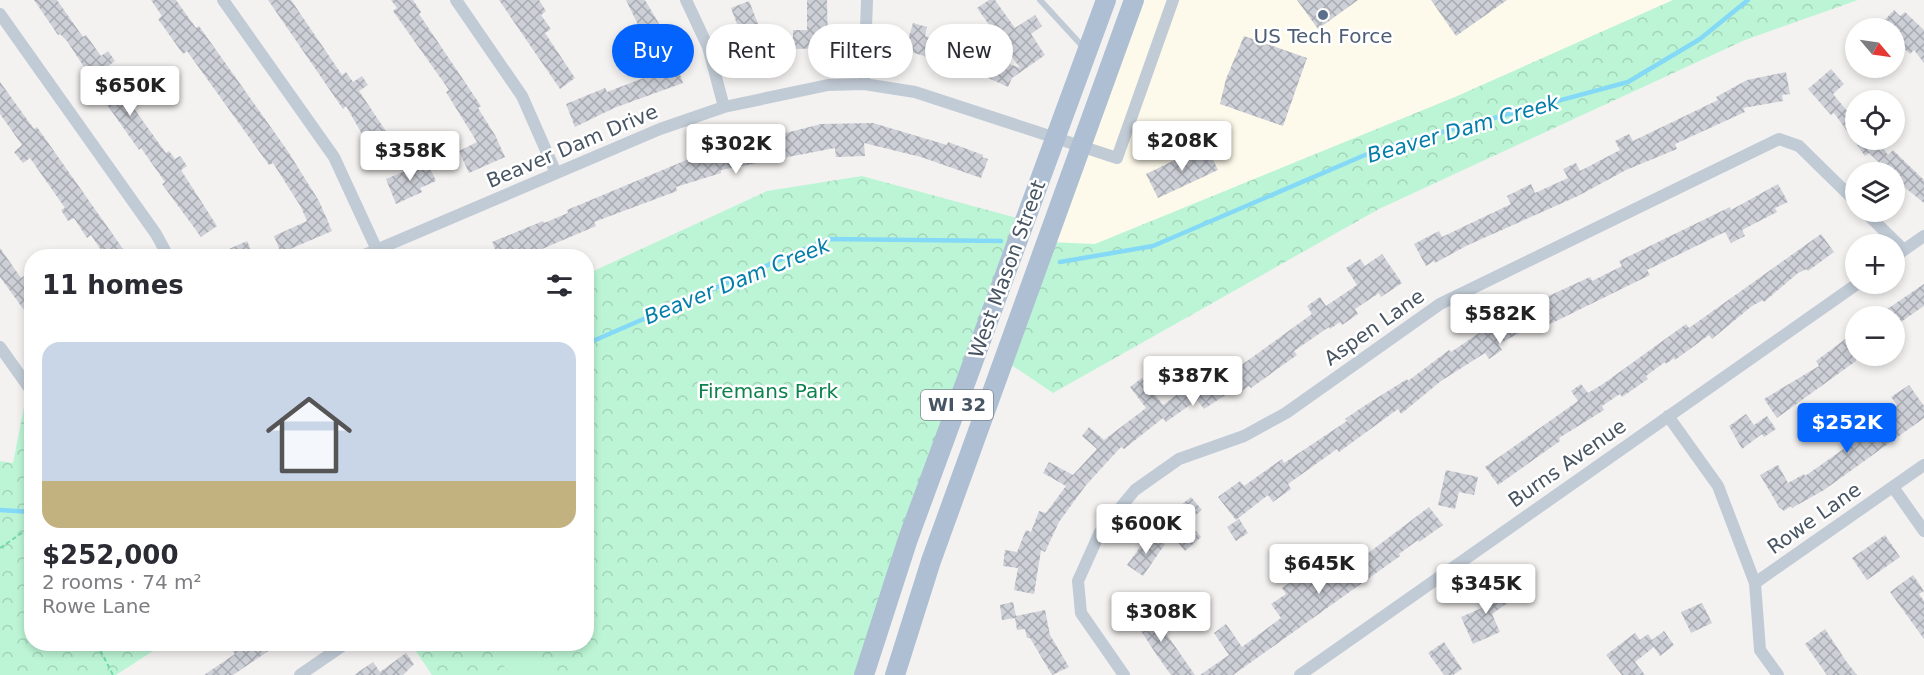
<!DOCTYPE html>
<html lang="en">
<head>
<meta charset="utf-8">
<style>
	:root { --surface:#fff; --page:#f7f7f7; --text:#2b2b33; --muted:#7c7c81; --accent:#0363fc }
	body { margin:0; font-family:"DejaVu Sans",sans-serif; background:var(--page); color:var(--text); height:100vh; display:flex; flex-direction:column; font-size:22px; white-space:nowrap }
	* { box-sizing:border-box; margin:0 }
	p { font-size:20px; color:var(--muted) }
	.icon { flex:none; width:33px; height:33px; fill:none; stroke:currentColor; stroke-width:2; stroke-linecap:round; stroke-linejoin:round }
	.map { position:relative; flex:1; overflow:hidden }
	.sheet { position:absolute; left:24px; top:249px; width:570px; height:402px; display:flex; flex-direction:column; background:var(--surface); border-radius:24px; box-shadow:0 3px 9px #0003 }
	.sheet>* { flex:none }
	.banner { position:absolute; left:612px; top:24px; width:570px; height:54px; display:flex; gap:12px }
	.needle { width:39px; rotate:119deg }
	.buttons { position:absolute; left:1845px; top:18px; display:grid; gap:12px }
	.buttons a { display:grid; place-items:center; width:60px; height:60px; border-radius:50%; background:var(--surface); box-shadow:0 3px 9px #0003; font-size:30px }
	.price { position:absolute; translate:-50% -51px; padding:0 14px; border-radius:6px; background:#fff; color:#222; font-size:20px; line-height:39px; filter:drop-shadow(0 2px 3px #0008) }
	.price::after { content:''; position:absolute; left:50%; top:36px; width:18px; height:14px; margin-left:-9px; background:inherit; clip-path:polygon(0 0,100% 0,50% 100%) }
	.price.selected { background:var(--accent); color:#fff }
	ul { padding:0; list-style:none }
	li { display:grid; align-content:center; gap:12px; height:318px; padding:0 18px }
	li span { display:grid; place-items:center; height:186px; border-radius:18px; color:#555 }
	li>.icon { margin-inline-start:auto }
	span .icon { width:108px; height:108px; fill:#fffc; stroke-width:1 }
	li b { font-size:26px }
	h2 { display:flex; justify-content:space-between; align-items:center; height:72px; padding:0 18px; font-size:26px }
	.pill { padding:0 21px; border-radius:27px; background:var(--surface); box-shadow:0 3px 9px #0003; font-size:21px; line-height:54px }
	.pill.selected { background:var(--accent); color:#fff }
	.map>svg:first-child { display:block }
	.commercial { fill:#fefaeb }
	.park { fill:url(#park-crowns) }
	.pitch { fill:#bcf5d5 }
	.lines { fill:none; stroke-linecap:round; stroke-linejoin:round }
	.stream { stroke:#84d9f7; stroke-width:4.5 }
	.building { fill:url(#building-cross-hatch) }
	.path { stroke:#70d8aa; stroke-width:2; stroke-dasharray:4.5 3; stroke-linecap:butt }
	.service { stroke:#c1cbd5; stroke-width:6 }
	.minor { stroke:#c1cbd5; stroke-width:12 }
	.primary { stroke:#aebfd3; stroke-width:20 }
	.service-dot { fill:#5c6f8a; stroke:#fff; stroke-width:2 }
	.labels { text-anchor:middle; stroke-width:5; stroke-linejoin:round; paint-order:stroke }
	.shield { fill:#fff; stroke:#7e8791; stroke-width:1.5 }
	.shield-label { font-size:18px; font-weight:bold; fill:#475462 }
	.service-label { font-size:20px; fill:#4e5e75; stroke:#fff }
	.street-label { font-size:20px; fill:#475462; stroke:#fff }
	.park-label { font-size:20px; fill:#0c824d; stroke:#fff }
	.water-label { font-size:21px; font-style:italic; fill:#027eab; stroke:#fff }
</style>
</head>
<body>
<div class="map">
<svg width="1924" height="675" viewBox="0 0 1924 675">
	<defs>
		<pattern id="park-crowns" width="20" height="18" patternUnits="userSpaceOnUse" patternTransform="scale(1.5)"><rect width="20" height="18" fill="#bcf5d5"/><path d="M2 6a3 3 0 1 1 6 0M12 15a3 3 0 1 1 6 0" fill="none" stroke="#a3d4b9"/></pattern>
		<pattern id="building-cross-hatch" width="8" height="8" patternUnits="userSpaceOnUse" patternTransform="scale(1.5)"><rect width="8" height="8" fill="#cdd0d7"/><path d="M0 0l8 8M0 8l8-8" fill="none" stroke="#a8abb2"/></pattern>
	</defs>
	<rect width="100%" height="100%" fill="#f4f2f1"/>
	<path class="commercial" d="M1134,0H1673L1455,97L1095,244L1047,242Z"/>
	<path class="park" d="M1673,0H1858L1745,40L1379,209L1053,393L1004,360L1047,242L1095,244L1455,97Z
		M862,176L1024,220L864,675H432L411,644H586L587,274L767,191Z
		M28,386L32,392V644H164L116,675H0V461L13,463Z"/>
	<path class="pitch" d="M492,644H521L543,675H510L490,645Z"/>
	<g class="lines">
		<path class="stream" d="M1060,262L1153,246L1379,149L1628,82L1700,39L1748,0
			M586,344L828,239L1001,241
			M0,510L32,512"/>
	</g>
	<path class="building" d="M34,0H57L83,37L86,35L101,56L108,51L115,61L108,66L129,97L127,99L166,153L169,151L175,159L180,156L187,166L181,170L217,226L201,237L162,184L165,182L141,148L139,150L81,68L84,67L67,41L60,34L58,35Z
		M151,0H176L196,28L199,26L287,150L319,201L332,231L281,253L274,236L307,221L301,207L273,163L269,165L187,51L183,54L158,19L162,16Z
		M268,0H291L342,75L346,72L353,82L362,76L368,85L359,91L398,149L378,162L346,106L343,109Z
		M391,0H413L421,12L419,14L481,106L478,108L495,135L505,157L469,173L459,151L477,142L446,92L449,90L393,11L397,8Z
		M499,0H539L546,11L541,15L551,29L545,33L575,78L560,89Z
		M626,0H645L668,39L683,83L614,108L575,127L566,104L605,88L607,92L659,72L648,43L637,49L630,37L641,31Z
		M807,0H827L828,48L793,49V30H807Z
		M989,0H995L1015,28L1035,15L1042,26L1031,34L1045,55L1012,78L1008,87L971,70L977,52L1020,68L977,8Z
		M1297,0H1358L1318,29Z
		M1431,0H1507L1456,36Z
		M749,1L764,39L770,37L777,55L752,64L731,8Z
		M1894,10L1900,16L1905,12L1924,30V63L1914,50L1910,54L1894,39V28H1877Z
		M913,23L927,27L925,36L952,44L946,63L905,50Z
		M1244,36L1307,58L1283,126L1220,104L1226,79Z
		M1831,69L1844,84L1833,94L1848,112L1856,107V140H1877L1888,155L1893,150L1924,180V203L1903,186L1894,195V172H1889L1869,153L1865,156L1834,113L1831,115L1808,89Z
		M1786,72L1790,94L1782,95L1783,101L1743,108L1745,112L1675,144L1677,149L1626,170L1578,196L1468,245L1435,263L1434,261L1426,266L1414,244L1439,231L1442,237L1511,204L1507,196L1531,184L1535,193L1568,178L1563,169L1576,163L1580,171L1620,150L1615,141L1629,134L1633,141L1718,100L1716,97L1747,80Z
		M0,82L34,129L37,127L128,256H105L91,235L87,238L74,218L68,221L61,210L65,208L30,158L23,163L14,152L22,145L0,114Z
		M873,123L947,145L948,142L983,155L982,157L988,159L981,178L921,157L864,143L865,156L836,157L835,148L721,170V173L676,187L677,191L594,222L596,226L542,249L545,256H498L492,242L543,221L544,223L568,213L567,210L696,156L757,138L758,140L821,124Z
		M1206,145L1218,170L1158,198L1146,174Z
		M427,162L436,181L420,188L422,192L396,204L386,179Z
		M1778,184L1788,202L1775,208L1777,212L1742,230L1745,236L1731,243L1725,232L1647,270L1650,275L1542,328L1539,323L1498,344L1502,350L1489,359L1485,353L1441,381L1401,414L1398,409L1339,452L1337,449L1288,484L1291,489L1273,502L1268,495L1236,520L1218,497L1240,481L1244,486L1282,459L1284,463L1347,421L1345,419L1361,408L1407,379L1408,381L1449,350L1451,352L1494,323L1495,325L1532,306L1531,304L1590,277L1592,281L1622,266L1619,261L1730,207L1731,210Z
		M1821,234L1834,252L1808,271L1807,269L1798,273L1764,302L1763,300L1752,306L1712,339L1709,335L1675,360L1674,358L1666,364L1665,362L1646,376L1648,379L1622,397L1620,394L1602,406L1604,410L1559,438L1560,441L1498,485L1485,467L1578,401L1571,391L1581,384L1588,393L1603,384L1686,324L1689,328Z
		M247,241L254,256H213Z
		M0,248L21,278L24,276L32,286V321L0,277Z
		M1382,254L1402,283L1381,297L1379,293L1355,309L1358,314L1342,325L1340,322L1330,329L1329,327L1294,351L1297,355L1251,388L1249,386L1242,391L1239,386L1204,409L1197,400L1166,422L1163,418L1124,449L1121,447L1086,485L1059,522L1045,552L1041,550L1034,594L1014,590L1018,568L1003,566L1005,550L1017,552L1026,530L1031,532L1039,511L1046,513L1066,486L1043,473L1049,462L1073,475L1097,449L1082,436L1089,427L1104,440L1146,408L1130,387L1142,378L1163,405L1182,391L1185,395L1220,371L1225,377L1312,314L1307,306L1320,297L1326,306L1357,285L1346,268L1360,259L1365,266Z
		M1924,284V306L1918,310L1894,327V316H1877Z
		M1856,331V361L1777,418L1764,399L1819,366L1816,361Z
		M1909,385L1924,406V418L1824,490L1792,508L1791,506L1784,511L1779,507L1760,475L1778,465L1788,483L1804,474L1805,476L1878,425L1875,421L1897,405L1891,397Z
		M1746,414L1754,425L1767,416L1776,429L1764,437L1762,434L1742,449L1729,426Z
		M1446,470L1478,477L1474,495L1459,492L1455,509L1438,505Z
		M1191,497L1202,510L1181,526L1171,513Z
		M1429,507L1443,525L1419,542L1418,540L1399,554L1400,556L1233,675H1200L1229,655L1214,633L1226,624L1242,647L1281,618L1271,604L1286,594L1282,588L1301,575L1303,578L1323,566L1334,583L1355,568L1348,559L1363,549L1367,554Z
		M1239,519L1248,533L1236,541L1227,527Z
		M1191,525L1201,537L1185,551L1175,539Z
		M1150,533L1165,544L1143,576L1127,565Z
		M1885,535L1900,557L1867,580L1852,558Z
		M1913,575L1924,591L1919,594L1924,601V639L1890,592Z
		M1501,583L1513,599L1492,614L1500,632L1473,644L1461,617L1491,604L1484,595Z
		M1013,602L1016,616L1045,610L1050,635L1069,667L1052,675L1030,638H1027L1025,629L1017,630L1015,618L1002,620L1000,605Z
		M1702,603L1712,623L1691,633L1681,612Z
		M1145,604L1172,642L1195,675H1171L1156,654L1130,614Z
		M1825,629L1846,661L1857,675H1827L1805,644Z
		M1664,631L1674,645L1660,656L1654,647L1635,662L1645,675H1622L1606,655L1635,633L1640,640L1648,634L1652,640Z
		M1444,642L1462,669L1453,675H1444L1428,653Z
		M227,644H279L233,675H204L235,654Z
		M406,653L414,664L403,675H354L373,662L380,672Z"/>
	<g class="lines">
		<path class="path" d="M32,418V453
			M0,548L32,526
			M97,644L113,675"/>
		<path class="service" d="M1040,0L1085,49"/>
		<path class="minor" d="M223,0L334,157L377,250
			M456,0L522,96L556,173
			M686,0L708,47L724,107
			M0,14L156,234L168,256
			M864,84L867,0
			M1865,212L1904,250
			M362,256L660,129L724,107L828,85L864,84L915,92L1117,158L1173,0
			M1894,257L1924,236
			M0,347L32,392
			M1668,416L1718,486L1755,583L1760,650L1778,675
			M1893,487L1924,531
			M1755,583L1924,465
			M300,675L345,644
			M1124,675L1081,613L1078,581L1100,532L1135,490L1179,459L1244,436L1286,413L1440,304L1779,139L1799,146L1856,202
			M1300,675L1857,284"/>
		<path class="primary" d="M864,675L908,539L1106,0
			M895,675L931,561L1134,0"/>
	</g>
	<circle class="service-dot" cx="1323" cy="15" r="6"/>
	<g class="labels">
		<rect class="shield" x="921" y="390" width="72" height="30" rx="4.5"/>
		<g class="shield-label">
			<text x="957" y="411">WI 32</text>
		</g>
		<g class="service-label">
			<text x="1323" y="43">US Tech Force</text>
		</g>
		<g class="street-label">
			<text transform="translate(572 146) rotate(-23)" y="7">Beaver Dam Drive</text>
			<text transform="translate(1007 269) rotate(-70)" y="7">West Mason Street</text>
			<text transform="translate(1374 327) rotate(-35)" y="7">Aspen Lane</text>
			<text transform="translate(1567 463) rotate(-35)" y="7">Burns Avenue</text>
			<text transform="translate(1814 518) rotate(-35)" y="7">Rowe Lane</text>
		</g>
		<g class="park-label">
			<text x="768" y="398">Firemans Park</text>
		</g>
		<g class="water-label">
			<text transform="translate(1463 129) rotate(-16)" y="7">Beaver Dam Creek</text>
			<text transform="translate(737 281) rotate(-22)" y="7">Beaver Dam Creek</text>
		</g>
	</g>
</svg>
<div class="buttons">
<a><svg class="needle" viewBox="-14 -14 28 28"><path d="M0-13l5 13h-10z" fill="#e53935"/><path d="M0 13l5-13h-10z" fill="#7c7c81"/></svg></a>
<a><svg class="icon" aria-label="locate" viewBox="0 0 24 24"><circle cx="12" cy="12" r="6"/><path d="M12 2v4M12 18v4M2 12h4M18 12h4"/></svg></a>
<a><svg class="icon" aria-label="layers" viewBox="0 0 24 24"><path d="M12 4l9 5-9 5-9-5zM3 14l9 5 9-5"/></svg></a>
<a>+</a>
<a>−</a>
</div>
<b class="price" style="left:130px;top:117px">$650K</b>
<b class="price" style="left:1182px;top:172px">$208K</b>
<b class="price" style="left:736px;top:175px">$302K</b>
<b class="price" style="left:410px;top:182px">$358K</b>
<b class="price" style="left:1500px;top:345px">$582K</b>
<b class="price" style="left:1193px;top:407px">$387K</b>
<b class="price selected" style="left:1847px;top:454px">$252K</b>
<b class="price" style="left:1146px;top:555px">$600K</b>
<b class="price" style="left:1319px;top:595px">$645K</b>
<b class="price" style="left:1486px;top:615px">$345K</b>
<b class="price" style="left:1161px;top:643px">$308K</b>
<div class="banner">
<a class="pill selected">Buy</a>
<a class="pill">Rent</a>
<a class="pill">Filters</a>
<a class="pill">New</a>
</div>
<section class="sheet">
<h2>11 homes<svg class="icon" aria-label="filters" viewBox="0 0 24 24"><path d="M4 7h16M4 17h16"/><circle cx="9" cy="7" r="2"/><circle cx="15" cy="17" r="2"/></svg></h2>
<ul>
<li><span style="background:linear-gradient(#c9d6e8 75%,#c2b280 0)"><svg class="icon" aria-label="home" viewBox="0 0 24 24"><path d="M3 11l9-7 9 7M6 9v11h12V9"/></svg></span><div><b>$252,000</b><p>2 rooms · 74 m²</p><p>Rowe Lane</p></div></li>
</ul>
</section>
</div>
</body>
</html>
